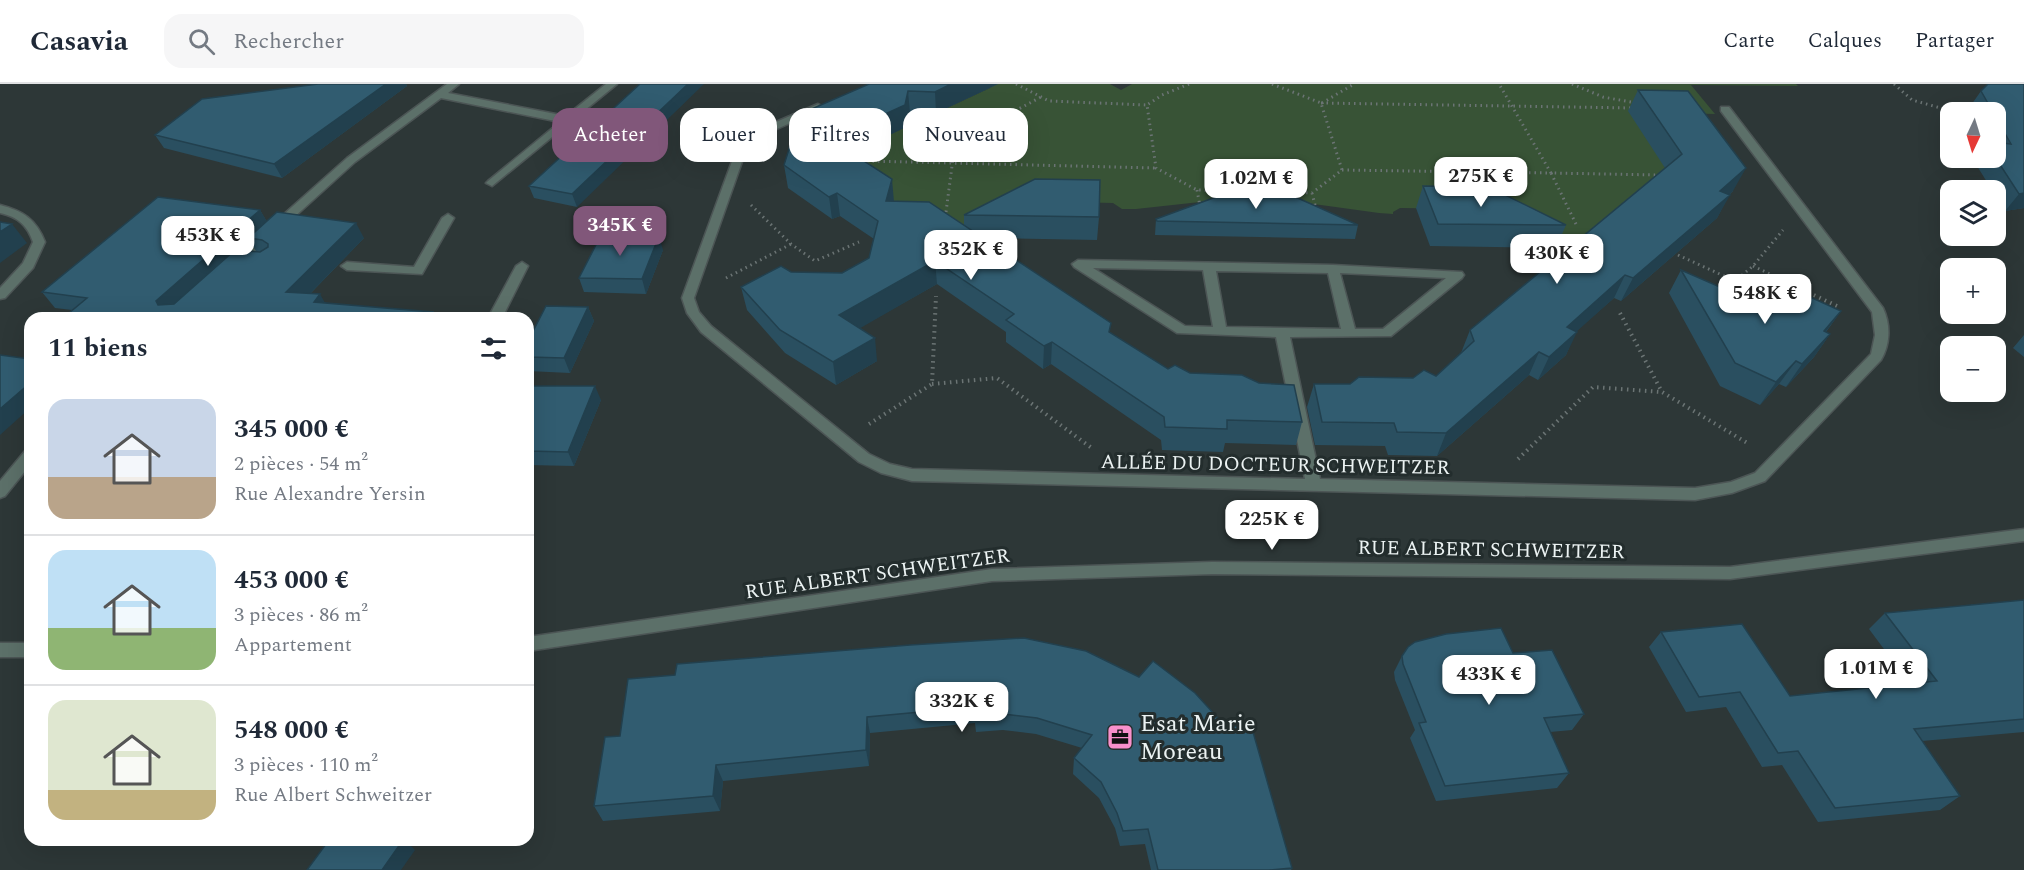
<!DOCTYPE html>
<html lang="fr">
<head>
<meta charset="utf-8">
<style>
	:root { --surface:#fff; --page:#f6f6f7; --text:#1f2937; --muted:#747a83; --line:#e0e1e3; --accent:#81577a }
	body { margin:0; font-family:Spectral,serif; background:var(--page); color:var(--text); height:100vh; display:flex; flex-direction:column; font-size:22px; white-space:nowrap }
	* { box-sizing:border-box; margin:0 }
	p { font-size:20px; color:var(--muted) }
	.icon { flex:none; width:33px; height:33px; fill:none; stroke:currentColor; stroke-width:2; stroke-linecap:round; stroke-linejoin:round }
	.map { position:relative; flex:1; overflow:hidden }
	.side { position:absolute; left:24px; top:228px; width:510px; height:534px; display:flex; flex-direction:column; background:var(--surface); border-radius:18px; box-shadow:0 6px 24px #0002 }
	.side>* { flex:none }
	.banner { position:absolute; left:552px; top:24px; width:570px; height:54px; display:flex; gap:12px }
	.needle { width:39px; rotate:184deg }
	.controls { position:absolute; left:1940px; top:18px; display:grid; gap:12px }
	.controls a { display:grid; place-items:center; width:66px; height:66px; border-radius:12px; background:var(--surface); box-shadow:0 6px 24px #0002; font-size:30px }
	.price { position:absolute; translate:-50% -51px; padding:0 14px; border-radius:12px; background:#fff; color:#222; font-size:20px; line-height:39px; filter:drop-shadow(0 2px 3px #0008) }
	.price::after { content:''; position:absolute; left:50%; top:36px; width:18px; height:14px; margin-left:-9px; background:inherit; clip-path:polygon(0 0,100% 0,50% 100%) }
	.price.active { background:var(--accent); color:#fff }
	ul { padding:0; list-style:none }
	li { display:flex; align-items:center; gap:18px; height:150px; padding:0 24px }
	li+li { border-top:2px solid var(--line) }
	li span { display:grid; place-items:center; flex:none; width:168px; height:120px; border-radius:18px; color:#555 }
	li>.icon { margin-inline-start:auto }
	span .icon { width:72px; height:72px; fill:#fffc; stroke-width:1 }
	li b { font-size:26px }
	h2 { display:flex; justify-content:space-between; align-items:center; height:72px; padding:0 24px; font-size:26px }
	.chip { padding:0 21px; border-radius:18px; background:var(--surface); box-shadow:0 6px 24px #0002; font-size:21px; line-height:54px }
	.chip.active { background:var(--accent); color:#fff }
	header { display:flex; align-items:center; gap:36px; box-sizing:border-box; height:84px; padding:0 30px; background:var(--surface); border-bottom:2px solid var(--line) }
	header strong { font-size:28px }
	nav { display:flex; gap:33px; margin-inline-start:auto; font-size:21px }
	.search { width:420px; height:54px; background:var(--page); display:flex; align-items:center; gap:15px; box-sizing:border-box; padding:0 21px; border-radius:18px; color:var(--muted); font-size:22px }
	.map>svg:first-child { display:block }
	.green { fill:#385336 }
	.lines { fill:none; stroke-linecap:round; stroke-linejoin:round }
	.service-casing { stroke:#4c5555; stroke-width:3 }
	.minor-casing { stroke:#4c5555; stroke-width:3 }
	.path-far1 { stroke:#6b7474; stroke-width:3; stroke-dasharray:1.5 4; stroke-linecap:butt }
	.path { stroke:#6b7474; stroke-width:4; stroke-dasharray:1.5 4.5; stroke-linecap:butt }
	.service { fill:#5c7069; fill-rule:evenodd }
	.minor { fill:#5c7069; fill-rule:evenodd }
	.wall { fill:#2a4f60; fill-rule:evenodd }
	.shaded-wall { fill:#22404e }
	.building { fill:#315c70; stroke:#22404e; stroke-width:1.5 }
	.labels { text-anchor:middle; stroke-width:6; stroke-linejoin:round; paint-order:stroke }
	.street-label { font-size:20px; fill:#ecf3f3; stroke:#232d2d }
	.near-poi-label { font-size:24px; fill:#ecf3f3; stroke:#232d2d; text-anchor:start }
</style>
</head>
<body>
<header>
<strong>Casavia</strong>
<div class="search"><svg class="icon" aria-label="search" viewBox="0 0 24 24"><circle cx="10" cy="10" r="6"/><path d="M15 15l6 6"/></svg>Rechercher</div>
<nav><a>Carte</a><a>Calques</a><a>Partager</a></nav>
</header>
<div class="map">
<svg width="2024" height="786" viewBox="0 0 2024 786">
	<rect width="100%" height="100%" fill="#2d3737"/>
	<path class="green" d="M991,0H1110L1121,6L1132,0H1796L1798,2L1691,1L1715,30L1638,28L1673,100L1613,154L1550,153L1481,125L1400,124L1393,128V130L1379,129L1255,112L1136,125H1122L1113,119L1033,117L974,142L915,141L846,71L990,4Z"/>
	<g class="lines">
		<defs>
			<path id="service" d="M818,20L823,23L822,25L770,48L744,72L694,214L699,228L711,242L869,370L890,380L912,385L1305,395L1276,253L1177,249L1074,183L1072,180L1078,176L1333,181L1462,188L1464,191L1462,194L1391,252L1290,253L1320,395L1695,404L1731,398L1755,389L1871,270L1875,251L1872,228L1721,27V23H1729L1883,224C1891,241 1890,261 1881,276L1765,397L1732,409L1695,416L912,397L881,389L859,378L701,248L687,229L682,214L735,69L762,44ZM1093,184L1203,186L1213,243L1185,242ZM1216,187L1328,189L1341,245L1226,243ZM1340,189L1446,194L1383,245H1355Z
				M0,121C23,127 36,135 45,158L33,184L5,214L0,215V204L23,179L33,158C27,141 18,133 0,129Z
				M448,130L454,134L422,190L347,186L341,182L347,178L414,183L442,134Z
				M522,178L528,182L502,234H488L516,182Z"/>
			<path id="minor" d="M447,0H459L448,9L566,32L606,0H617L492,102L486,99L488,97L560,38L441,14L355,78L238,184H230L228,181L230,178L347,74Z
				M30,366V381L5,412L0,414V397L25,367Z
				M2024,445V457L1730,495L1212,490L992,497L528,567V553L992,485L1212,478L1730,483Z
				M0,559H30V573H0Z"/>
		</defs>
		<use href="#service" class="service-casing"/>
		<use href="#minor" class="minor-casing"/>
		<path class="path-far1" d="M1016,0L1049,17L1147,21
			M1189,0L1162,11L1147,21L1156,84L1197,106L1238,107
			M1272,0L1321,19L1342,86L1312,109L1281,108
			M1572,0L1603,13L1636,19
			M1894,0L1912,16L1955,28
			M1321,19L1632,24
			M1322,19L1354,0
			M867,77L1156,84
			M1342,86L1551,89L1499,0
			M1197,106L1200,122
			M1312,109L1316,125
			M751,121L791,160L815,177L859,158
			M946,128L955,59L1041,13
			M1576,140L1551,89L1658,91
			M1678,171L1735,197L1753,182L1783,146
			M1753,182L1806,207
			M726,194L791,160"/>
		<path class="path" d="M1803,206L1837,222
			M1620,229L1662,308L1749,360
			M932,300L997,294L1093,365
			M869,340L932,300L936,212
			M1518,375L1593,303L1661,308"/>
		<use href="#service" class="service"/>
		<use href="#minor" class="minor"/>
	</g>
	<path class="wall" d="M318,0H406L407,2L282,94L164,64L155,51Z
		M640,0L577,123L534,114L529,102Z
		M869,0H998L936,29H910L906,43L851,69L894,118L964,141V131L1099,133L1097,156L982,154L1110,249L1168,285L1190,289L1302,338L1296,361L1225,359L1223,368L1162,366L1161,356L1051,280L1043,285L1006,258V248L937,200L859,244L877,277L836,301L785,269L747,226L741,203L791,188L842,189L869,174L874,155L840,132L832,135L788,104L784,81Z
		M2024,0V124L2005,127L1995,111V106H1992L1972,74H1995V28H1972L1969,24L1981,7Z
		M1638,6L1733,107L1729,111L1717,134L1621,217L1614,214L1576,247L1566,271L1538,296L1529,291L1437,372L1388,371L1385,362L1315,361L1307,323L1314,300H1350L1436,292L1461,269L1470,246L1665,84L1628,27Z
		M1423,102L1566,141L1556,164L1430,162L1416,124Z
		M260,126L267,138L364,154L310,210L326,219L433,228L436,234H63L72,226L55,224L42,208ZM250,158L256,167L241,166Z
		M1156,135L1358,141L1355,155L1155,151Z
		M663,166L646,210L584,208L579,194Z
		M1681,186L1729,207L1841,227L1826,248L1830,250L1814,273L1786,303L1779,300L1760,321L1720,302L1669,209Z
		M588,223L594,237L570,289L528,287V257Z
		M2024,251V273L2013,264Z
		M528,302L601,316L574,382L528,381Z
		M2024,516V648L1922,657L1960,712L1940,726L1818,738L1782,681L1762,683L1726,623L1686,628L1649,563L1661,548L1790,612L1910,600L1869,545L1885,529Z
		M1024,554L1292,784L1291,786H1151L1145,760L1120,762L1115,744L1099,714L1073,690L1074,674L1082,664L1036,650L1003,646L976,648L975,639L870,649L869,682L723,697L720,727L603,737L594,722L620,652L675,591Z
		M1513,569L1584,630L1572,646L1550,648L1569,689L1557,704L1436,717L1410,654L1415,646L1395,596L1394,588L1402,572Z"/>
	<path class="shaded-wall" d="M386,0H406L407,2L282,94L274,80Z
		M688,0H704L577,123L572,110Z
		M951,0H998L936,29L935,8Z
		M908,7L910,29L906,43L833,78L830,55Z
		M1746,84L1733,107L1708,129L1720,107Z
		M892,95L894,118L886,117Z
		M837,109L840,132L832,135L829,113Z
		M2024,109V124L2005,127L2019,110Z
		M1730,111L1717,134L1621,217L1633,194Z
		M260,126L269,141L248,154L250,158L167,232L158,221L156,217Z
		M356,139L364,154L296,224L286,208Z
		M12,140L27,159L0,179V148Z
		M659,152L663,166L646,210L642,195Z
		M935,177L937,200L843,254L839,231Z
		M1625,191L1614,214L1556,266L1567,243Z
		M320,210L329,226L314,218Z
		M588,223L594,237L570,289L564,274Z
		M1841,227L1824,250V247Z
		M433,228L436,234H430Z
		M1577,248L1566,271L1538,296L1549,273Z
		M1830,250L1814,273L1786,303L1802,280Z
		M875,254L877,277L836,301L833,278Z
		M1052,258L1051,280L1043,285L1044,262Z
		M1539,268L1529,291L1437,372L1446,349Z
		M1796,277L1779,300L1760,321L1776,298Z
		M30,299V324L0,351V325Z
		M595,302L601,316L574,382L568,368Z
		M867,633L870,649L869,682L866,666Z
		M716,681L723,697L720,727L713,712Z
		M399,756H412L410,761L415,766L401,786H382Z"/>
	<path class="building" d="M318,0H386L274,80L155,51L202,15Z
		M640,0H688L572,110L529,102Z
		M869,0H951L935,8L908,7L905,21L830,55L892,95L886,117L929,118L1111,239L1109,248L1168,285L1175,281L1190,289L1242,291L1259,299L1294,301L1302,338L1227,336V345L1165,343L1164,333L1052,258L1044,262L1006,236L1014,230L935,177L839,231L875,254L833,278L780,246L741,203L781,182L791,188L842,189L869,174L878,137L837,109L829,113L784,81L800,30Z
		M1988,0H2024V109L2019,110L1995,73V58L2011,60L1995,32V28H1993L1981,7Z
		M1638,6L1688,7L1746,84L1720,107L1730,111L1633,194L1625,191L1567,243L1577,248L1549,273L1539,268L1446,349L1397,348L1394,339L1322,338L1314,300H1350L1359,293L1413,294L1424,286L1436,292L1474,257L1470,246L1682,70Z
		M1035,95L1100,96L1099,133L964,131Z
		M1423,102L1489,103L1566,141L1438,140Z
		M1260,103L1282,107L1358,141L1157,137L1156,135L1235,106Z
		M158,113L260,126L156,217L158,221L174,220L235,166L260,168L268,163V160L262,156L248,154L277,128L356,139L286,208L320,210L314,218L433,228L430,234H63L87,214L42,208Z
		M0,138L12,140L0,148Z
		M601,151L659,152L642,195L579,194Z
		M1681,186L1729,207L1782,209L1788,203L1841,227L1824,247L1830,250L1802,280L1796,277L1776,298L1735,279Z
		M546,222L588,223L564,274L528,273V257Z
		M0,271L30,275V299L0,325Z
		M528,302H595L568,368L528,367Z
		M2024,516V635L1914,645L1960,712L1835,724L1798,667L1778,669L1740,608L1699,613L1661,548L1742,540L1790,612L1937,597L1885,529Z
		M1501,544L1513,569L1552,566L1584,630L1544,634L1569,689L1445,702L1419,639L1426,638L1403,580L1402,572L1408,563L1415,558L1446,550Z
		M1024,554L1086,567L1139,593L1153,577L1195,609L1226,643L1251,641L1292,784L1269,786H1158L1148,745L1123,747L1117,729L1101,698L1074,674L1092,651L1037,634L1003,630L975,632L974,623L867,633L866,666L716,681L713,712L594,722L605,653L620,652L628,595L675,591L677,580L910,561Z
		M329,756H403L382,786H307Z"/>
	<defs>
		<symbol id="office-square" viewBox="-11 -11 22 22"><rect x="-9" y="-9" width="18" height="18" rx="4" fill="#f890cb" stroke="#232d2d"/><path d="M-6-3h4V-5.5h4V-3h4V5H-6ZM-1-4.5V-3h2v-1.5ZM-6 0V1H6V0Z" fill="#111"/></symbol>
	</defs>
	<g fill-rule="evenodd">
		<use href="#office-square" x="1105" y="638" width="30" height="30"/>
	</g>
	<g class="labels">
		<g class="street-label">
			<text transform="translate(1275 380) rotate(1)" y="7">ALLÉE DU DOCTEUR SCHWEITZER</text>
			<text transform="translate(1491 465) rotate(1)" y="7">RUE ALBERT SCHWEITZER</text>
			<text transform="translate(877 489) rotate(-8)" y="7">RUE ALBERT SCHWEITZER</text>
		</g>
		<g class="near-poi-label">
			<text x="1140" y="647">Esat Marie<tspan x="1140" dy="28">Moreau</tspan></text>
		</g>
	</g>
</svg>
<div class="controls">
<a><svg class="needle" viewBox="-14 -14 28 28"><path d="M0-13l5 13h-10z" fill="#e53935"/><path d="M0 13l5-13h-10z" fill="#747a83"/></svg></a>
<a><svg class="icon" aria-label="layers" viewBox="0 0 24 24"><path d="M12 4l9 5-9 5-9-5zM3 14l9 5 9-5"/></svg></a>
<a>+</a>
<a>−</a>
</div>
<b class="price" style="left:1481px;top:124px">275K €</b>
<b class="price" style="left:1256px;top:126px">1.02M €</b>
<b class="price active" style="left:620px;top:173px">345K €</b>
<b class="price" style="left:208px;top:183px">453K €</b>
<b class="price" style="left:971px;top:197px">352K €</b>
<b class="price" style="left:1557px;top:201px">430K €</b>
<b class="price" style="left:1765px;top:241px">548K €</b>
<b class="price" style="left:1272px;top:467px">225K €</b>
<b class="price" style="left:1876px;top:616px">1.01M €</b>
<b class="price" style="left:1489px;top:622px">433K €</b>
<b class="price" style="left:962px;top:649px">332K €</b>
<div class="banner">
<a class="chip active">Acheter</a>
<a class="chip">Louer</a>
<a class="chip">Filtres</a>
<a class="chip">Nouveau</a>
</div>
<section class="side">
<h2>11 biens<svg class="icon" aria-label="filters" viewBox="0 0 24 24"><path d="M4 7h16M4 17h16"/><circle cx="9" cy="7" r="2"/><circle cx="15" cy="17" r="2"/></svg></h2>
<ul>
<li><span style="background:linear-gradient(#c9d6e8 65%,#b9a48a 0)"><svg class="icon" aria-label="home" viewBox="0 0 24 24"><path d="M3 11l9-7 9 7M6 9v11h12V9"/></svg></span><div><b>345 000 €</b><p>2 pièces · 54 m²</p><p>Rue Alexandre Yersin</p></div></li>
<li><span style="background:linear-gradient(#bfe0f5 65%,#8fb573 0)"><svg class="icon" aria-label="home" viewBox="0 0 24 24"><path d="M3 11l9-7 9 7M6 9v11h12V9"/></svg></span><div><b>453 000 €</b><p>3 pièces · 86 m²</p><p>Appartement</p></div></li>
<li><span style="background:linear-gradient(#dfe7d0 75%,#c2b280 0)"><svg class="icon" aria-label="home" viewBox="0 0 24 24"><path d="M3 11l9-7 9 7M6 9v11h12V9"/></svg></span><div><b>548 000 €</b><p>3 pièces · 110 m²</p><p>Rue Albert Schweitzer</p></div></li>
</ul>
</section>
</div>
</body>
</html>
